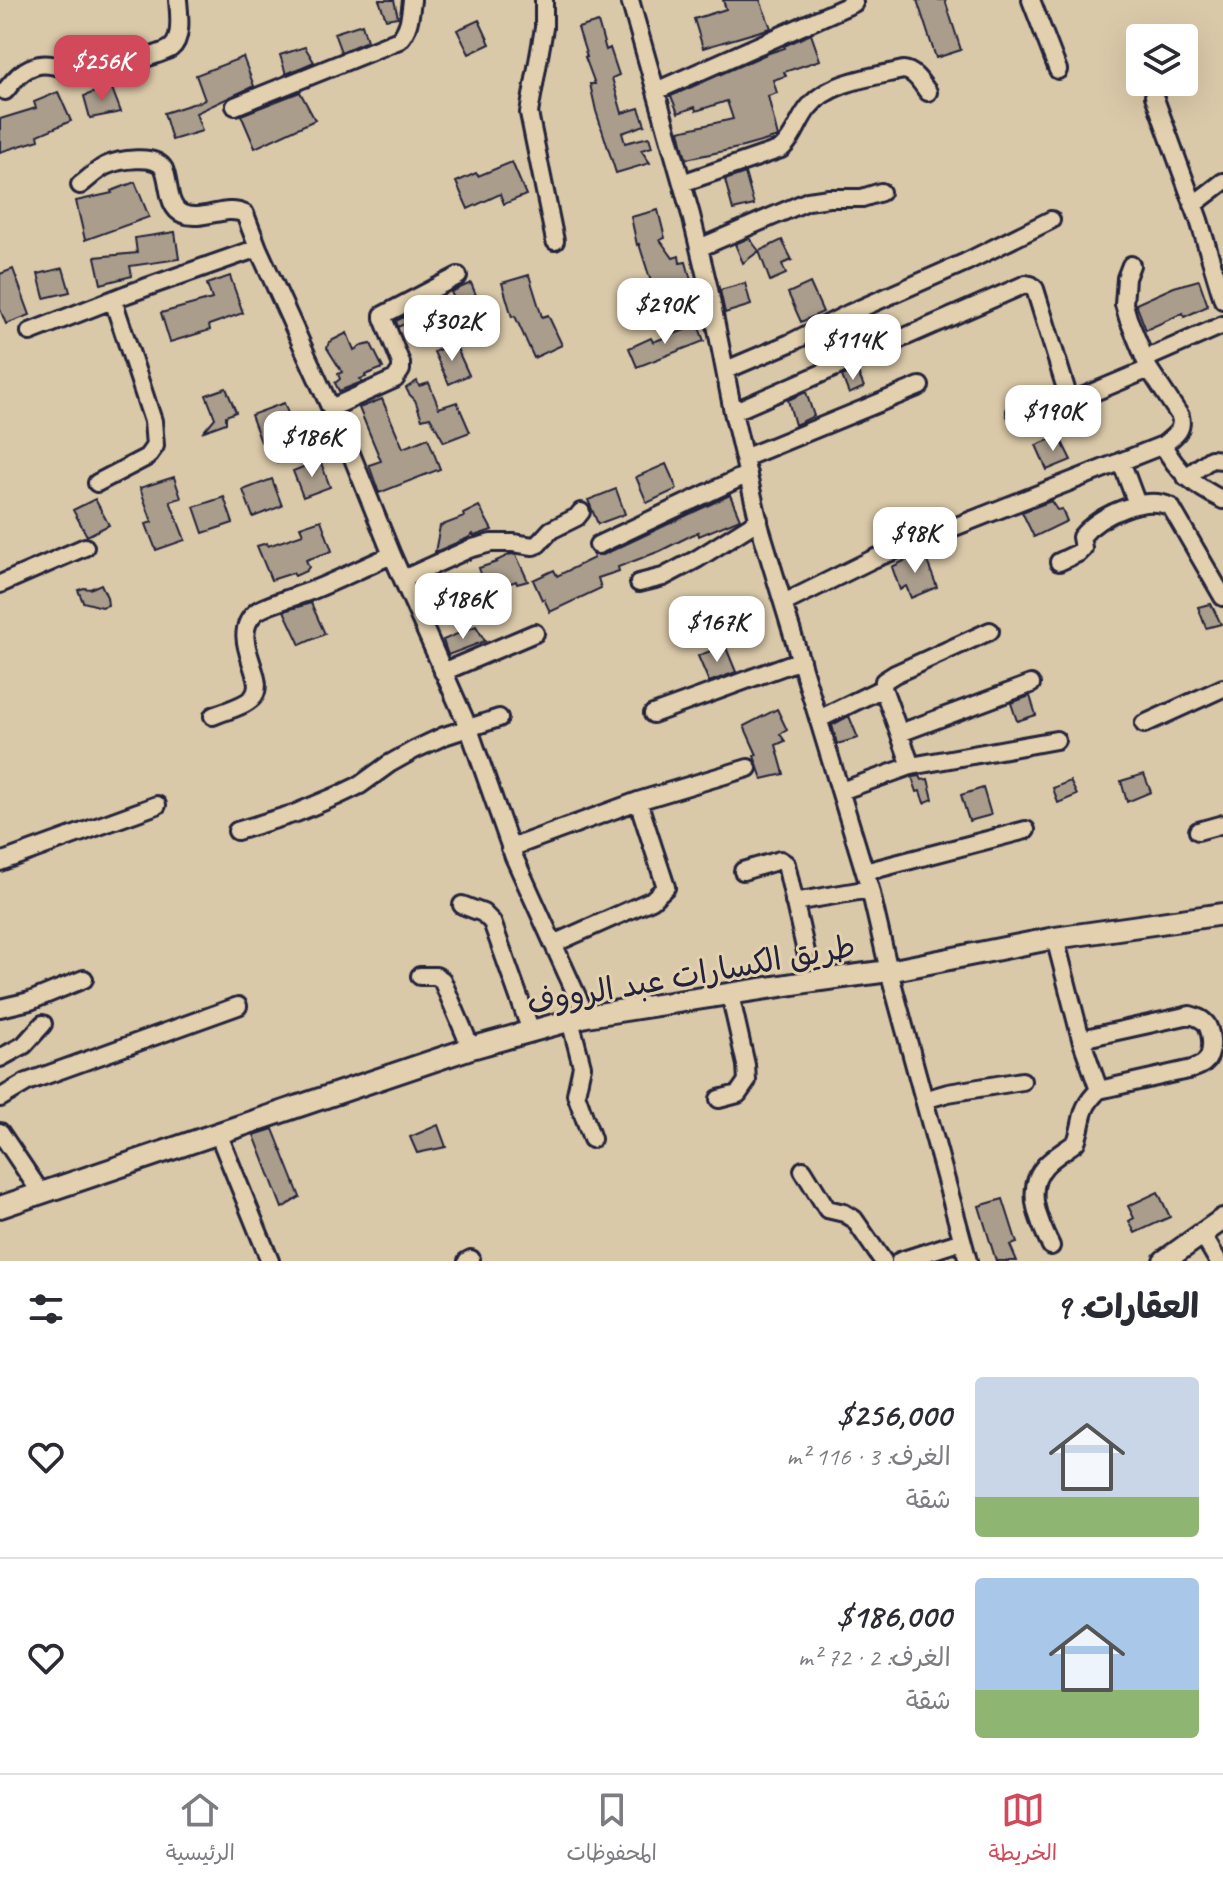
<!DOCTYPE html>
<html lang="ar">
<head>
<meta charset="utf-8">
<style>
	:root { --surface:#fff; --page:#f7f7f7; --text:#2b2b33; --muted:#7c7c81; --line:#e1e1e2; --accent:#d1495b }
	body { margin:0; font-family:Caveat,"Playpen Sans Arabic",sans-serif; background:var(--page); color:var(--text); direction:rtl; height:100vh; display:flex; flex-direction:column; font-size:30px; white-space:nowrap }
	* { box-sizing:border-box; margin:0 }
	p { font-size:26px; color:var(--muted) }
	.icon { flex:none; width:44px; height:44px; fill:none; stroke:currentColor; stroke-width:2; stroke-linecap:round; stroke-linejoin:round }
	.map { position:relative; height:1261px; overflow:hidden; direction:ltr }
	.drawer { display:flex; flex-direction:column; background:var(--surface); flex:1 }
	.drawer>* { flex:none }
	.tools { position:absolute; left:1126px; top:24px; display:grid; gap:16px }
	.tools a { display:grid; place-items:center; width:72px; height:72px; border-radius:8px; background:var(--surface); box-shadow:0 8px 32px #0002; font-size:40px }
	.price { position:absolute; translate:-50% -68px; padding:0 18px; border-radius:16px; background:#fff; color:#222; font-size:26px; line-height:52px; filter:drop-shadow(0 2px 4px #0008) }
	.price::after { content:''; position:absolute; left:50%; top:48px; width:24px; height:18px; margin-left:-12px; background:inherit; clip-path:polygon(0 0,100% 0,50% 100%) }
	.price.active { background:var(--accent); color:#fff }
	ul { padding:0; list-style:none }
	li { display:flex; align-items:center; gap:24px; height:200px; padding:0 24px }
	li+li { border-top:2px solid var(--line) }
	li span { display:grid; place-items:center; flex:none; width:224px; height:160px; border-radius:8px; color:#555 }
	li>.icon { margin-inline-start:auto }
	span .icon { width:96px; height:96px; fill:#fffc; stroke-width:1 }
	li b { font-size:34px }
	h2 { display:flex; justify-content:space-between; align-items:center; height:96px; padding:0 24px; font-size:34px }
	.tabs { display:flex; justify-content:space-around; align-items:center; height:112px; border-top:2px solid var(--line); background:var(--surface); font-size:22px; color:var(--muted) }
	.tabs a { display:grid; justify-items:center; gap:4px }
	.tabs .active { color:var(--accent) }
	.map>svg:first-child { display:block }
	.building { fill:#aa9d8c; stroke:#22223b; stroke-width:2 }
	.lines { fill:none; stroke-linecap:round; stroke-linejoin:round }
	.minor-casing { stroke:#22223b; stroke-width:22 }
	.major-casing { stroke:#22223b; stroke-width:26 }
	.minor { stroke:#e2d0ae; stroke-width:16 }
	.major { stroke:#e2d0ae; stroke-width:20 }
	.labels { text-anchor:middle; stroke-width:6; stroke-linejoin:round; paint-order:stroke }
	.street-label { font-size:32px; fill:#22223b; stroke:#e2d0ae }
</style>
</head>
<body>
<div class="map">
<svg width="1223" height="1261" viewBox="0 0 1223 1261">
	<rect width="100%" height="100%" fill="#dac9a9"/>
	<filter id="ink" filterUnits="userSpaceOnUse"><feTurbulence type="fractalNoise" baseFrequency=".0125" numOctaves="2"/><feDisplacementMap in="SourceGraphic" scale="16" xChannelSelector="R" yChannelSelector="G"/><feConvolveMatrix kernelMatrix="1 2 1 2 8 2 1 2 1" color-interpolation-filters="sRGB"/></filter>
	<g filter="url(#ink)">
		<path class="building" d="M379,0H394L398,17L386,19Z
			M723,0H760L771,28L703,48L694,19L726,9Z
			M917,0H945L961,50L936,58Z
			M479,20L490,44L469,54L457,30Z
			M598,22L606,50L610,48L619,75L612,78L622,113L639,108L645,125L622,133L625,143L649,137L652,147L641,150L650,163L616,173L596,111L590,84H595L585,57H587L578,28Z
			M362,24L367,41L341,52L334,33Z
			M811,34L820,60L784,72L786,76L773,80L777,93L768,96L778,137L743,147L686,159L679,131L733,119L727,101L696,111L695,107L678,113L671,96L769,53L785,48L784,46Z
			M305,47L314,62L286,74L280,55Z
			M243,57L254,86L196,113L202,131L172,140L164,113L205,100L196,75Z
			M111,86L121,112L90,118L84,96Z
			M58,92L71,121L38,135L39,140L0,152V119L36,108L34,102Z
			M300,92L315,120L255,148L241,115Z
			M512,162L526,195L504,204L500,194L468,209L456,182L476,173L478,176Z
			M745,173L754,205L733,210L725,180Z
			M135,182L149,217L85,240L76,201L112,193L111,191Z
			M658,210L665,238L660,240L673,258L679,256L680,263L686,262L692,284L682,287L678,282L653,288L639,244L637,245L631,217Z
			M175,232L179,259L130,266L132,276L101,284L95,257L137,253L135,238Z
			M749,238L759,251L743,263L735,244Z
			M782,240L792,260L782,264L786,274L770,281L759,251Z
			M63,268L70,292L44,298L38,274Z
			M13,269L30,315L6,324L0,309V274Z
			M529,275L542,317L548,315L562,345L534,358L515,316L512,317L502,283Z
			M230,276L243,313L209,325L210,330L170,342L161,313L212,299L207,284Z
			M1199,280L1208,306L1184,317L1183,313L1146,330L1136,304L1174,287Z
			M471,283L480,305L460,312L451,292Z
			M745,283L751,305L725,313L720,290Z
			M810,283L823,312L801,322L788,293Z
			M425,306L426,309L430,308L434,319L426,334L418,318L398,327L396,321Z
			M698,325L704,341L637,367L629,348L651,338L653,342Z
			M840,330L845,344L840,352L821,360L814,343Z
			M347,333L354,350L361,346L371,344L383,368L365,375L366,377L360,379L362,382L339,391L335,383L340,379L338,374L342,372L327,348L329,342Z
			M454,342L469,375L449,384L434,352Z
			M857,370L864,387L849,394L842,376Z
			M417,381L419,386L429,383L439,408L457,402L470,432L444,442L430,417L422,419L415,400L409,394L406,388Z
			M226,388L236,412L226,416V423L204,431L215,418L206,395Z
			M806,392L814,416L795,425L788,400Z
			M382,399L403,448L428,438L440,469L379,493L369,465L381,461L359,408Z
			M284,403L294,429L287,431L296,456L277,463L268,439L261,442L251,415Z
			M1059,436L1071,460L1047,470L1036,445Z
			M320,460L330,487L303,497L293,471Z
			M666,464L677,489L647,503L636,477Z
			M174,477L181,498L170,501L185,540L156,550L146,524L152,522L140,488Z
			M272,479L282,506L253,517L243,490Z
			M616,489L625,514L598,524L588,500Z
			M730,495L740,519L699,536L698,532L660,551L618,567L619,571L598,578L601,588L550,612L544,599L542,600L533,580L554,570L557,576L594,558L593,555H603Z
			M224,497L233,523L203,533L194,507Z
			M95,499L109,525L87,536L73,510Z
			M1051,501L1057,510L1062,509L1067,521L1034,537L1022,512Z
			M479,506L492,530L474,536L473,534L468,538L435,552L440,526L464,517L463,514Z
			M321,520L332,551L306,560L309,567L306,571L295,576L293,573L271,580L257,546L267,543L268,546L303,534L300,527Z
			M923,551L937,587L911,598L906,586L900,590L892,567Z
			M511,554L516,555L528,581L517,584L516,581L487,592L479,568L497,562L496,561Z
			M101,584L107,597L108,605L102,607L83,602L78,590L84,588L90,589Z
			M311,603L325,634L300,645L284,611Z
			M1211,604L1221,624L1206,628L1198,607Z
			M476,626L485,641L448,655L443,640Z
			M725,645L736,672L709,682L698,656Z
			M1030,696L1036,715L1017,721L1011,703Z
			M777,709L787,730L780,734L785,741L776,745L784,774L762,779L754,756L757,755L744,726Z
			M849,716L858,738L837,744L832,725Z
			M1144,774L1151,792L1127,802L1121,781Z
			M920,776L922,780L928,779L933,799L924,803L920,791L917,792L912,777Z
			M1070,781L1077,795L1058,803L1053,788Z
			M983,788L991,815L969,821L961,795Z
			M438,1125L446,1147L417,1153L410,1137Z
			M273,1129L300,1197L282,1208L254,1135Z
			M1158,1192L1170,1217L1135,1233L1129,1221L1134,1218L1128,1206Z
			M1003,1199L1017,1243L1010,1245L1017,1261H996L979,1206Z"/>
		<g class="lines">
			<defs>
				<path id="minor" d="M544,0V28L529,113L555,241
					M630,0L691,215L709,289L733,412L760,527L870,889L889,971L968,1261
					M1031,0L1058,70
					M5,91C14,80 23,68 39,65C56,62 70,73 87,73C98,73 163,54 171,48C183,39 179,13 178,0
					M656,91L854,3
					M1154,96L1199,220L1223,300
					M235,106L399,40C410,28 410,15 412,0
					M682,183L781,149C795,137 798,120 809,107C830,81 873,77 903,70C915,71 921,83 928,92
					M80,185C88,179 96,171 105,166C118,160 156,153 164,169C170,183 167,208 183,214C203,222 225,204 245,214L258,248L350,451L392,555L469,729L514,857L586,1016
					M1193,205L1223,182
					M699,248L808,201L829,198H862L881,192
					M30,332L127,294L258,248
					M1145,359L1223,325
					M726,370L790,343L850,313L966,262L1051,220
					M331,408L395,379L401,370V363L383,318V315L458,276
					M733,412L1026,284L1031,285L1035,289L1070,402L1149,369
					M1016,412L1066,393
					M1163,445C1178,473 1195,486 1223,500
					M744,458L920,386
					M1121,461L1137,504
					M1186,477L1211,459L1223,460
					M97,483L147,457L155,446L153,421L113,300
					M598,545L748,474
					M1059,562L1078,553L1083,548L1081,537C1099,515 1145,494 1171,507L1223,597
					M403,579L469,549L491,543H513L533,546L538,544L551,530L577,517L581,512
					M639,583L663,577L697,559L759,520
					M0,584L85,547
					M784,603L873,559L1163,445C1174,436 1184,431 1180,416L1149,369L1128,318L1124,304L1126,278L1131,265
					M443,672L535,633
					M653,714L801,660
					M213,716C224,711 243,707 252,698C271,680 226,638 256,612C264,605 301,595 313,590C340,579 366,566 392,555
					M819,719L883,688
					M1144,724L1223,688
					M900,733L1031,684
					M911,766L883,688L884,681L895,674L990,631
					M841,791L911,766L1056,740
					M237,831L296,813L339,795L360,785L389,764L414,750L444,736L499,718
					M1198,831L1223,824
					M510,848L638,801L748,768
					M0,862L157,805
					M743,871L780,860L786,864L806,952
					M865,872L1026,830
					M794,902L870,889
					M462,905L483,913L492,922L531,1031
					M553,944L652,900L666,887L638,801
					M420,976H436L442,980L471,1048
					M0,1008L30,1001L84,979
					M570,1020L582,1066L576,1094L592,1139
					M1081,1039L1190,1015C1197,1017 1203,1019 1207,1025C1212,1035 1214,1055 1204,1063C1201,1066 1196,1067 1192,1069L1099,1090
					M0,1058L24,1045L43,1024
					M0,1098L27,1082L238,1006
					M719,1099L738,1094L747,1081L746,1065L730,994
					M924,1100L948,1093L1022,1081
					M0,1132L41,1193
					M218,1133L270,1261
					M803,1170L827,1209L844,1213L854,1219L883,1261
					M1202,1234L1218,1261
					M1051,1246C1039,1222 1024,1189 1045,1166C1054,1156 1066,1150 1076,1142C1085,1118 1078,1110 1099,1090L1081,1039L1055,938
					M467,1261L471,1259
					M900,1261L962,1241"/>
				<path id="major" d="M0,1207L471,1048L586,1016L813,981L889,971L1055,938L1223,914
					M1164,1261L1223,1219"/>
			</defs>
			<use href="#minor" class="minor-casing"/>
			<use href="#major" class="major-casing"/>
			<use href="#minor" class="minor"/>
			<use href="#major" class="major"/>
		</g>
	</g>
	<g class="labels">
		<g class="street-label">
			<text transform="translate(691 974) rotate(-10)" y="11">طريق الكسارات عبد الرووف</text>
		</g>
	</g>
</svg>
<div class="tools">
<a><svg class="icon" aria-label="layers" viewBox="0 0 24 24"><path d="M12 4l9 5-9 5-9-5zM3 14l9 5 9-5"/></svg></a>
</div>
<b class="price active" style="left:102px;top:103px">$256K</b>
<b class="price" style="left:665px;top:346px">$290K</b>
<b class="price" style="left:452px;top:363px">$302K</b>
<b class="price" style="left:853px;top:382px">$114K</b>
<b class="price" style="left:1053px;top:453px">$190K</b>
<b class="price" style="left:312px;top:479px">$186K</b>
<b class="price" style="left:915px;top:575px">$98K</b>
<b class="price" style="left:463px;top:641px">$186K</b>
<b class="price" style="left:717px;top:664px">$167K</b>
</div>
<section class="drawer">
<h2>العقارات: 9<svg class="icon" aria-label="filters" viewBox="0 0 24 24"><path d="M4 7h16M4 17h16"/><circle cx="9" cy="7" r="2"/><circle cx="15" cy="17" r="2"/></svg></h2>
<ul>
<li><span style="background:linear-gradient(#c9d6e8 75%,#8fb573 0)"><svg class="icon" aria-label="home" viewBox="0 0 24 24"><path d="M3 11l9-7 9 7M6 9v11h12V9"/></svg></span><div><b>$256,000</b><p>الغرف: 3 · 116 m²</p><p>شقة</p></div><svg class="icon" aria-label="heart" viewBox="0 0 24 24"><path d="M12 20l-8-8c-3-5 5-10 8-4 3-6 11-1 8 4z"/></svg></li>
<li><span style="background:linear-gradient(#a9c7e8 70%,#8fb573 0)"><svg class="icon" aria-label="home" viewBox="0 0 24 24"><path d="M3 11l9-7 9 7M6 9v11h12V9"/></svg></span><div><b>$186,000</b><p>الغرف: 2 · 72 m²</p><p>شقة</p></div><svg class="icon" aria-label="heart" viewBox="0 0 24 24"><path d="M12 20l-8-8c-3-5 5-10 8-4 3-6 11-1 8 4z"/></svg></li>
</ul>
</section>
<nav class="tabs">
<a class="active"><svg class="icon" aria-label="map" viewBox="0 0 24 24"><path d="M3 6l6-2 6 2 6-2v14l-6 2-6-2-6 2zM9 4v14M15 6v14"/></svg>الخريطة</a>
<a><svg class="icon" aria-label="saved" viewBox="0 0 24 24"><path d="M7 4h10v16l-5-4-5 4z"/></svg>المحفوظات</a>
<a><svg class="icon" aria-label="home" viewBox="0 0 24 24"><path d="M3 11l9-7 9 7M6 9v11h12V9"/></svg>الرئيسية</a>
</nav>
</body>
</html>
